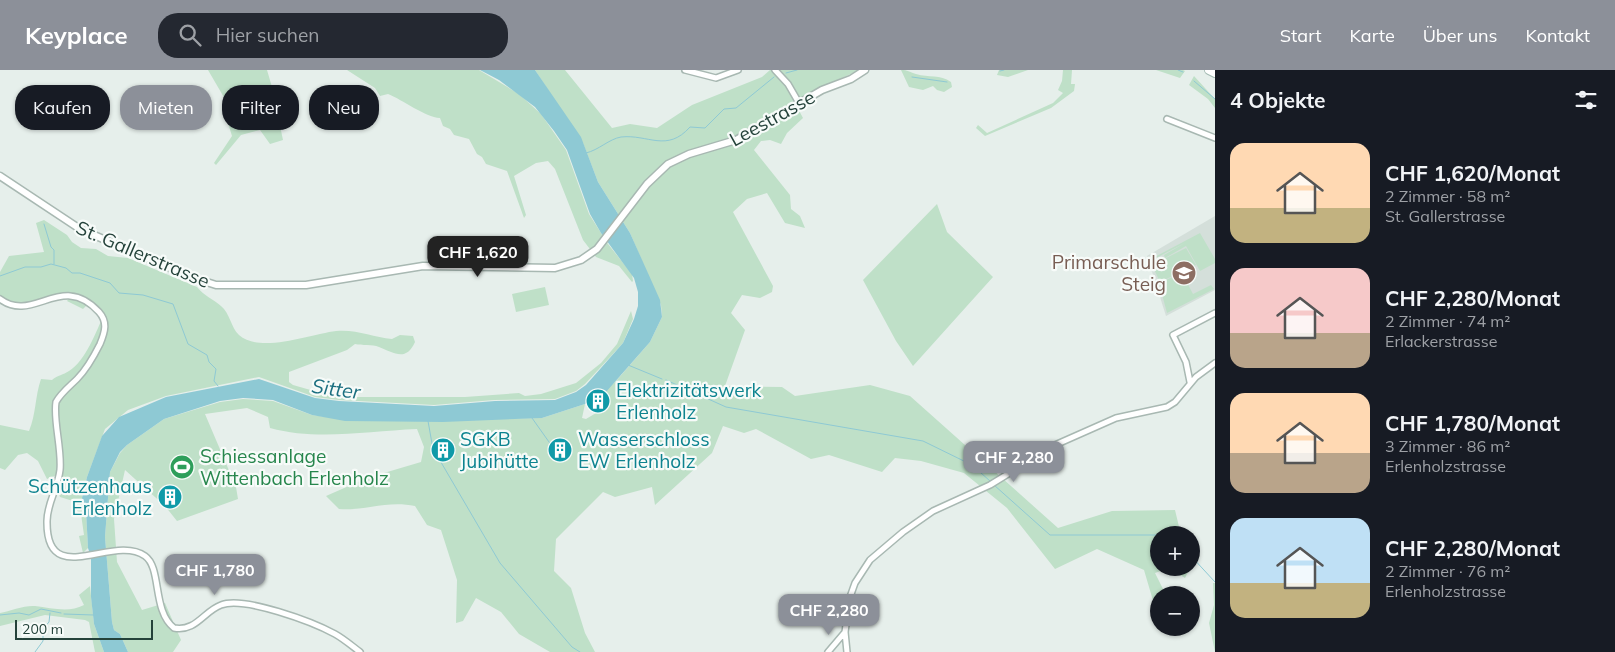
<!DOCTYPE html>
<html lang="de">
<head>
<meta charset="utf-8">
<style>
	:root { --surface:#171b24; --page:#242831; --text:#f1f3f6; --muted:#9ea1a6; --accent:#8c9099 }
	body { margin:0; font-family:Mulish,sans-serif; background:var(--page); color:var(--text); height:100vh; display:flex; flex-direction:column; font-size:19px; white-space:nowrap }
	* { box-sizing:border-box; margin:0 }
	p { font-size:16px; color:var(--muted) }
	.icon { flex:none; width:28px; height:28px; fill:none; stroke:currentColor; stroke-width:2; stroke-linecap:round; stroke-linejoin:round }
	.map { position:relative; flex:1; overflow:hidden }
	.details { display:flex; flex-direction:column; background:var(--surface); width:400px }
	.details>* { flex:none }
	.guide { position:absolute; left:15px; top:15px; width:475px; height:45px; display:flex; gap:10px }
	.tools { position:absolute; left:1150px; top:456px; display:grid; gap:10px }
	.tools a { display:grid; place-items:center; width:50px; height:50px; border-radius:50%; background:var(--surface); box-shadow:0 1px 4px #0004; font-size:25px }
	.scale { position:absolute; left:15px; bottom:12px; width:138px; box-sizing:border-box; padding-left:5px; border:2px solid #24423a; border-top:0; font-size:14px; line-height:18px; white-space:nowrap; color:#24423a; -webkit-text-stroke:4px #f7fbf9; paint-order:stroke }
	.price { position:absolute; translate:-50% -42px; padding:0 11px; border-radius:10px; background:var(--accent); color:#fff; font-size:16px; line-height:32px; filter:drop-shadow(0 1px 2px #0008) }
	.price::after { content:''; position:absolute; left:50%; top:30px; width:15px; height:11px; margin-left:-8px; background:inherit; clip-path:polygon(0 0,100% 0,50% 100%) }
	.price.active { background:#222; color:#fff }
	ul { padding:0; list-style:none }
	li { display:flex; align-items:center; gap:15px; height:125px; padding:0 15px }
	li span { display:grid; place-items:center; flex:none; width:140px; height:100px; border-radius:15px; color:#555 }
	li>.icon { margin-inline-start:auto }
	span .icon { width:60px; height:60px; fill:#fffc; stroke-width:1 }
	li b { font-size:21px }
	h2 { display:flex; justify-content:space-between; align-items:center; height:60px; padding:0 15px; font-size:21px }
	.chip { padding:0 18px; border-radius:20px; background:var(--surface); box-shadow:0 1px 4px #0004; font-size:18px; line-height:45px }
	.chip.active { background:var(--accent); color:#fff }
	header { display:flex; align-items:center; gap:30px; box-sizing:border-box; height:70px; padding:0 25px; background:var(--accent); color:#fff }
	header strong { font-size:24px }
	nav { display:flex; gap:28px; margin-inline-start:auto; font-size:18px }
	.search { width:350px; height:45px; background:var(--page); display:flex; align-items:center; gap:12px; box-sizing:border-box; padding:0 18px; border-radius:20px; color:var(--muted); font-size:19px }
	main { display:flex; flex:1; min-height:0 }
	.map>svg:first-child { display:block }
	.built { fill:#d4dfda }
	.green { fill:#bfe0c8 }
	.water { fill:#8ec9d4 }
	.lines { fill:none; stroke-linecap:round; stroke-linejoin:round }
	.stream { stroke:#8ec9d4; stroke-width:1 }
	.minor-casing { stroke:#a8b8b2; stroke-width:8 }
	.tertiary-casing { stroke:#a8b8b2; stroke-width:9 }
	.secondary-casing { stroke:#a4bbb3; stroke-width:10 }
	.minor { stroke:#fff; stroke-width:5 }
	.tertiary { stroke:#fff; stroke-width:6 }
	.secondary { stroke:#fff; stroke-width:8 }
	.labels { text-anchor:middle; stroke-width:4.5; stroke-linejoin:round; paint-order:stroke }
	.street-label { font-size:19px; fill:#24423a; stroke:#f7fbf9 }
	.education-label { font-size:19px; fill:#785e54; stroke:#f7fbf9; text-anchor:end }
	.culture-label { font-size:19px; fill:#0d838f; stroke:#f7fbf9; text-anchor:start }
	.leisure-label { font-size:19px; fill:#27864d; stroke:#f7fbf9; text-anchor:start }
	.water-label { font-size:20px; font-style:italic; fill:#1c6f80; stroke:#f7fbf9 }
</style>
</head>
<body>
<header>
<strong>Keyplace</strong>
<div class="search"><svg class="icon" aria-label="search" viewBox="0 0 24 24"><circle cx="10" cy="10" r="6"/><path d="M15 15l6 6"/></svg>Hier suchen</div>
<nav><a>Start</a><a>Karte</a><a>Über uns</a><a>Kontakt</a></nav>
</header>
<main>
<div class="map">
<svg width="1215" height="582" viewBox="0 0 1215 582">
	<rect width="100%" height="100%" fill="#e6efeb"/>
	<path class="built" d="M1215,146V220L1166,246L1147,186Z"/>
	<path class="green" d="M208,0H267L272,17L280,23L285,44L279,51L283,70L270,74L260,60L241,65L216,95L214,93L232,66L226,47L229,36Z
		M347,0H479L519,24L541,44L566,80L589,144L608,174L632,204L633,211L632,212L619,196L596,187L583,170L555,99L548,91L536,93L514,106L526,145L524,148L507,101L486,94L482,87L477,84L469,69L454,65L450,59L443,56L440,48C425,47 403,30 388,24L380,26L375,18Z
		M535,0H565L612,58L630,54L657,58L692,35L762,7L770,0H859L812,22L795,33L803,48L787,63L781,74L770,70L761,71L754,80L790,125L791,139L800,146L805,158L785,153L767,123L747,129L733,142L773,216L772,222L760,228L742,225L731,243L745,260L725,316L782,317L795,326L870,315L910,326L1058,458L1112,441L1175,440L1181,465H1159V498H1190L1185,508L1169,498L1155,503L1165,523L1159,525V551L1144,500L1097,479L1055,499L1007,438L964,403L921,391L895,388L882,402L829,385L811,389L756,359L744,363L723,356L712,383L655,435L652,417L615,427L603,422L556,469L554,501L571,518L585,563L595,582H550L519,564L501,542L476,528L463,551L456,553L457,510L441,460L427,455L415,436C387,430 366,441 339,439L326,426L367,408L421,392L424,377L417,359C368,361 317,371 270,358L268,347L247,338L205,344L236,417L238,429L177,451L165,436L125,400L114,449L117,492L142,540L165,533L181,570L173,582H128L120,564L114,560L112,552L105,467L110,402L120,383L127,375L164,349L220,332L243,329L273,331L312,345L356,351L542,348L585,334L582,348L586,349L596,343L604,331L600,325L616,311L650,272L662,247L661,235L630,163L598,112L583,73Z
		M901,0C908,0 909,2 916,4C929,8 940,4 951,12L952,17L944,22L937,20L933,16L923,20L909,17Z
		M999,0H1028L1008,7L997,5Z
		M1063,0H1072L1071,14H1075L1074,21L1051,38L985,66L976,58L978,55L987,63L1053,33L1063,23L1058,20L1062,11Z
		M1156,0H1183L1185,1L1180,8Z
		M1194,6L1215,29V38L1208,29L1189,15Z
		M937,134L947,162L993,207L913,296L896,271L863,210Z
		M44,150L67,165L72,172L81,178L96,179L108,186L128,188L197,217C204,226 213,229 221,236C230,243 231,258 239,265C260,284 311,264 336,261C356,259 373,267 392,269L400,265L413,266L415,272C406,292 394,283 379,277C372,274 362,276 355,274L347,280L289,302V312L293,315L328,325L356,327H465L519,323L525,326L541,324L576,313L601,293L617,274L631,241L633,249L623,273L613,284L585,314L576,321L555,329L494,330L434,335L339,330L315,327L259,307L166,326L128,340L105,359L87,407L82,428L86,441L88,478L83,483L79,466L84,465L81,444L73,437V431L60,427L57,419V405L47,409L38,391L27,383L18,385L5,400L0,398V355L29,361C36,345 35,326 41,309L52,310C58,305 63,305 69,301C85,292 97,260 104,244L91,231L83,239L67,231L73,223C49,223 21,243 0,226V202L9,186L44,182L36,153Z
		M1200,163L1215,189V193L1200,201L1186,176L1165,188L1164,185L1185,173L1150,191L1149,190Z
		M1186,178L1196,195L1160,212L1152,195Z
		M1182,203L1193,224L1211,215L1214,219L1167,243L1159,213Z
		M545,217L549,235L516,242L512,224Z
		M1213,513H1215V582L1209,553L1214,535Z
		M90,516L94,554L104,582H95L89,552L85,550L45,545L0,556V543C10,541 25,535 35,536C52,538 69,543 84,535L79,525Z"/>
	<path class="water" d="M480,0H535L581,67L598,112L630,163L652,212L660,230L662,247L650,272L606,322L585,334L542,348L443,352L345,351L312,345L273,330L243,328L220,331L164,349L127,375L120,382L110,402L105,467L112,552L114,560L120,564L128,582H104L94,554L91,527V487L88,478L86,441L82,428L87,407L102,366L119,347L166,327L259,309L315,328L339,331L434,336L495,331L555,330L576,322L586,315L623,273L634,249L638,236V222L634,208L601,163L590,144L567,80L554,61L535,37L499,10Z"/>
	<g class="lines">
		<path class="stream" d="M1178,0L1183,2
			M1000,1L1004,0
			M786,3L797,0
			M912,7L947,12
			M1194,11L1215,29
			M586,83C599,80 609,69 621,67C648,64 667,83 690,57L705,58L724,39L736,38L774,7
			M44,154L51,177L54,180V194
			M0,206L25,197H41L51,194L66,198L72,203H80L110,213L119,223L143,225L173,234L188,274L207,285L209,292L216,299L214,311L218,316
			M628,295L662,309
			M666,310L726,337L923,371L972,395L990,411
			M603,331L605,322
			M532,348L554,379
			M428,351L433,379
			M435,382L500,493L572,577L580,582
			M994,415L1050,465H1172
			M1191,486L1215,512
			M64,544L93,545
			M0,545L19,543L29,545L41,539L61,543
			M35,582L43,571V559L49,552L50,543"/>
		<defs>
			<path id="minor" d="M685,0L716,8L738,0
				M775,0L788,14L799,33
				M1167,49L1215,68
				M0,229C33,254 62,201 99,242C108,252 105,262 100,274C94,286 86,300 77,309C70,316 61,323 56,332C53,350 62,379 60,400C58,418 47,433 47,451C46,521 113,463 145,486C162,498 152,541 174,558C196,562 204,541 221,535C244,526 313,552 335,564C344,569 352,576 360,582
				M1190,312L1186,292L1173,265L1215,243
				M828,582L845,562
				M847,582L845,562L850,527L855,513L870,490L903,462L933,441L990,415L1055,375L1116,348L1167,337L1175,332L1196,307L1215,293"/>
			<path id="tertiary" d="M0,106L80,159L191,207L216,215H306L423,196L555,198L581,190L597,179L647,114L668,94L689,84L736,70L822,20L851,9L865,0"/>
			<path id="secondary" d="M1209,0L1215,3"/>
		</defs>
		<use href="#minor" class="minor-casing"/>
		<use href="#tertiary" class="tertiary-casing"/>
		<use href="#secondary" class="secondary-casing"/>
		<use href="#minor" class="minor"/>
		<use href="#tertiary" class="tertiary"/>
		<use href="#secondary" class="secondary"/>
	</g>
	<defs>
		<symbol id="school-disc" viewBox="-11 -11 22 22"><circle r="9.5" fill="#8d6e63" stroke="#f7fbf9"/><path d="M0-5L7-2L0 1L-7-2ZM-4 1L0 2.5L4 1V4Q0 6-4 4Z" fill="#fff"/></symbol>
		<symbol id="building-disc" viewBox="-11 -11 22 22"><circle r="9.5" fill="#0f9aa8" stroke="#f7fbf9"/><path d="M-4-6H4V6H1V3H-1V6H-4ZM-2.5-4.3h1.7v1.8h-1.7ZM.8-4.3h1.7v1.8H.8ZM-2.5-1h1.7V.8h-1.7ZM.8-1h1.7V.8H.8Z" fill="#fff"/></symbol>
		<symbol id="stadium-disc" viewBox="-11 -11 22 22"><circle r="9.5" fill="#2e9e5b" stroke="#f7fbf9"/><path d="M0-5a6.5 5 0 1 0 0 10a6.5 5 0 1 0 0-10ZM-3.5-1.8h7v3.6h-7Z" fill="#fff"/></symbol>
	</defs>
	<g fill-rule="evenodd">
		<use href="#school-disc" x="1170" y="189" width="28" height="28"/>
		<use href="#building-disc" x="584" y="317" width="28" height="28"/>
		<use href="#building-disc" x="429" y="366" width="28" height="28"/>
		<use href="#building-disc" x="546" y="366" width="28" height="28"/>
		<use href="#stadium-disc" x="168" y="383" width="28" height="28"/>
		<use href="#building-disc" x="156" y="413" width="28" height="28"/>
	</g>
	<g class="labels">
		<g class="street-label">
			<text transform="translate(772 48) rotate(-29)" y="7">Leestrasse</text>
			<text transform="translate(143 184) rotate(23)" y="7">St. Gallerstrasse</text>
		</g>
		<g class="education-label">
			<text x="1166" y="199">Primarschule<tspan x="1166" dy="22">Steig</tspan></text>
		</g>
		<g class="culture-label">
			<text x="616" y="327">Elektrizitätswerk<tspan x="616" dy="22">Erlenholz</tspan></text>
			<text x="460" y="376">SGKB<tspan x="460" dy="22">Jubihütte</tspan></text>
			<text x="578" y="376">Wasserschloss<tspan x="578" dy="22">EW Erlenholz</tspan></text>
			<text x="152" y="423" text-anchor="end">Schützenhaus<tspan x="152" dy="22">Erlenholz</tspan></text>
		</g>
		<g class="leisure-label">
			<text x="200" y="393">Schiessanlage<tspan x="200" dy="22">Wittenbach Erlenholz</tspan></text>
		</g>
		<g class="water-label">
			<text transform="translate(336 319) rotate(8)" y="7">Sitter</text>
		</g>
	</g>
</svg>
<div class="tools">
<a>+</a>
<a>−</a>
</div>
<div class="scale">200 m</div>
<b class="price active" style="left:478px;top:208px">CHF 1,620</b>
<b class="price" style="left:1014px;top:413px">CHF 2,280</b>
<b class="price" style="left:215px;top:526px">CHF 1,780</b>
<b class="price" style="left:829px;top:566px">CHF 2,280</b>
<div class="guide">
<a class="chip">Kaufen</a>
<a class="chip active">Mieten</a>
<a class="chip">Filter</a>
<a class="chip">Neu</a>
</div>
</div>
<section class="details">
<h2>4 Objekte<svg class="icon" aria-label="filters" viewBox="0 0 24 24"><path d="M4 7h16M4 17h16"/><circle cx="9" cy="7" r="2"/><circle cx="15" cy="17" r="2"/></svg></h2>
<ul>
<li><span style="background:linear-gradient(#ffd9b3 65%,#c2b280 0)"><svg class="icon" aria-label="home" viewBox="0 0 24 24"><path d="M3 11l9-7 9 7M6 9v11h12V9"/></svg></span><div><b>CHF 1,620/Monat</b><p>2 Zimmer · 58 m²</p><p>St. Gallerstrasse</p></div></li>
<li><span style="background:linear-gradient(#f6c9c9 65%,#b9a48a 0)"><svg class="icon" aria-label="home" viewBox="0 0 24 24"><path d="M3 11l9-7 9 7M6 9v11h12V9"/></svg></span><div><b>CHF 2,280/Monat</b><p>2 Zimmer · 74 m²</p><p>Erlackerstrasse</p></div></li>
<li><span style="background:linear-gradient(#ffd9b3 60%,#b9a48a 0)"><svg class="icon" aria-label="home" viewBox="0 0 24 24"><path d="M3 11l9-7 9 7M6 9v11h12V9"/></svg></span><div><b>CHF 1,780/Monat</b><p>3 Zimmer · 86 m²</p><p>Erlenholzstrasse</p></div></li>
<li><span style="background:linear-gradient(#bfe0f5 65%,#c2b280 0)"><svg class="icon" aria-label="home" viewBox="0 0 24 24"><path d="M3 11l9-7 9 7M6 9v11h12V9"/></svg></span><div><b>CHF 2,280/Monat</b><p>2 Zimmer · 76 m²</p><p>Erlenholzstrasse</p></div></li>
</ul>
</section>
</main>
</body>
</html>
